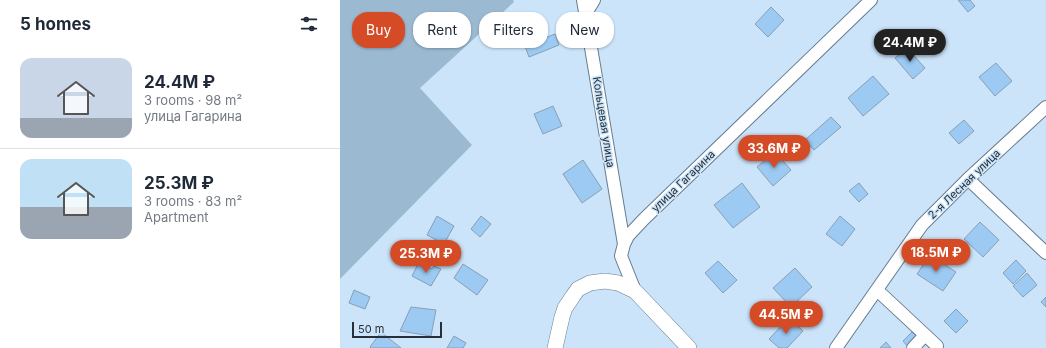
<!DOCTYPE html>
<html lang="en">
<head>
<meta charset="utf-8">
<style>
	:root { --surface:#fff; --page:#f2f2f3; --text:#1f2937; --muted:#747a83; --line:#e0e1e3; --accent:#d44b26 }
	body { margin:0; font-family:Inter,sans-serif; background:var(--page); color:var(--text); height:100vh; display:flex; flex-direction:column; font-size:15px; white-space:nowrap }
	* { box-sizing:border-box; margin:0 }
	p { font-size:13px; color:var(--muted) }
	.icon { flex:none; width:22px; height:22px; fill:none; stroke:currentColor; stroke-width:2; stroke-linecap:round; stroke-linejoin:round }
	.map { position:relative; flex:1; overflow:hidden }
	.panel { display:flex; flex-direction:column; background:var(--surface); width:340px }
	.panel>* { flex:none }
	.top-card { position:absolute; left:12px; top:12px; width:380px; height:36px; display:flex; gap:8px }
	.scale { position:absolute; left:12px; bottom:10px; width:90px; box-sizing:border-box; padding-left:4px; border:2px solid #273038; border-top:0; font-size:11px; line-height:14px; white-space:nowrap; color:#273038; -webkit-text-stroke:3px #cce4fa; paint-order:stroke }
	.price { position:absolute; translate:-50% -34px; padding:0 9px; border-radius:14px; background:var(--accent); color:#fff; font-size:13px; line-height:26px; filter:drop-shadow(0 1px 2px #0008) }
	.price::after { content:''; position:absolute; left:50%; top:24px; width:12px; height:9px; margin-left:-6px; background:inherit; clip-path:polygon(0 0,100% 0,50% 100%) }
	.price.selected { background:#222; color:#fff }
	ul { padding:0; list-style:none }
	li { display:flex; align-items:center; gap:12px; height:100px; padding:0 20px }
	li+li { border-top:1px solid var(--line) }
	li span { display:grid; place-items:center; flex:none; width:112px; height:80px; border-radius:12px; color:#555 }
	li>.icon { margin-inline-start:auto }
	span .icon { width:48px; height:48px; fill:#fffc; stroke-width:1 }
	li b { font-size:17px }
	h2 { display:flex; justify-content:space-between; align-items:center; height:48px; padding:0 20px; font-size:17px }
	.tag { padding:0 14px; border-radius:16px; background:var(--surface); box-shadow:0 1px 3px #0004; font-size:14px; line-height:36px }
	.tag.selected { background:var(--accent); color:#fff }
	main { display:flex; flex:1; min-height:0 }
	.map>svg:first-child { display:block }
	.green { fill:#9cb9d2 }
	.building { fill:#9ccaf3; stroke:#889fb4 }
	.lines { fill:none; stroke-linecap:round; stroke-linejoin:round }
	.minor-casing { stroke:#677d91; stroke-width:14 }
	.major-casing { stroke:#677d91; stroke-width:16 }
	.minor { stroke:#fff; stroke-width:12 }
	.major { stroke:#fff; stroke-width:15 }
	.labels { text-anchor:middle; stroke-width:3; stroke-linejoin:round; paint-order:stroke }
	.street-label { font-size:11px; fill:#273038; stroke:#cce4fa }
</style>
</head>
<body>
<main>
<section class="panel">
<h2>5 homes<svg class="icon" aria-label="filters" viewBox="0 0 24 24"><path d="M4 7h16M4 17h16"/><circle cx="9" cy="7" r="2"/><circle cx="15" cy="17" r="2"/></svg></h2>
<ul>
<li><span style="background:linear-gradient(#c9d6e8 75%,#9aa5b1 0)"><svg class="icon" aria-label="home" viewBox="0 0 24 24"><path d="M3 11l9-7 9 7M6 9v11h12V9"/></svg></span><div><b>24.4M ₽</b><p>3 rooms · 98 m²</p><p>улица Гагарина</p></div></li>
<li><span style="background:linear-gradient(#bfe0f5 60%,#9aa5b1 0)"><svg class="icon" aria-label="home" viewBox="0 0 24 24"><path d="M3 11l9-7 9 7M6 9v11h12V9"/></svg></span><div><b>25.3M ₽</b><p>3 rooms · 83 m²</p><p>Apartment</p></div></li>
</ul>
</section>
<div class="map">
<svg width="706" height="348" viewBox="0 0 706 348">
	<rect width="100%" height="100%" fill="#cce4fa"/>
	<path class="green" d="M0,0H173L174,2L80,88L132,145L0,279Z"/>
	<path class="building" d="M618,0H630L635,6L628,12Z
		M431,7L444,20L428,37L415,24Z
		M195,14L205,38L215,34L219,45L189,57L185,46L191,44L181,19Z
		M567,48L585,68L573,79L555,58Z
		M656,63L672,81L655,96L639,77Z
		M533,76L549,94L523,116L508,98Z
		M213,106L222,126L203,134L194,114Z
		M491,117L501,127L474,150L465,140Z
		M624,120L634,131L619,144L609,133Z
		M435,152L451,170L433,186L417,167Z
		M243,160L262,189L242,203L223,174Z
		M402,183L420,207L393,228L374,205Z
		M519,183L528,194L519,202L509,191Z
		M97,216L114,226L104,244L87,235Z
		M141,216L151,224L140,237L131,229Z
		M500,216L515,229L502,246L486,234Z
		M640,222L659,240L643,257L624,239Z
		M590,255L616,272L603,291L577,274Z
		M676,260L686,271L673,284L663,273Z
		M378,261L397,280L383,293L365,273Z
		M79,262L92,269L94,266L101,269L91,286L72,276Z
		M123,264L148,280L137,295L114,278Z
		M455,268L472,287L451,307L433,288Z
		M687,273L697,285L683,297L673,286Z
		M14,290L30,297L25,309L9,303Z
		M706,297V307L701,302Z
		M71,307L96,310L91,336L60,331Z
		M616,309L628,321L616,333L604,321Z
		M449,318L463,331L447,348H439L429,339Z
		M41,332L61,348H31L30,347Z
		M572,332L578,338L568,347L563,341Z
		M114,336L126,343L123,348H107Z
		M546,342L551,348H540Z"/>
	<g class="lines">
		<defs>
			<path id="minor" d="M243,0L284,244
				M246,13L254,0
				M628,179L706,253
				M537,290L597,346
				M295,291L281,256L284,244L288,236L304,219L531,0
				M496,348L582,225L628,179L706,107
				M573,348L585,335"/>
			<path id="major" d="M215,348L222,317L225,308L233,296L238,289L250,283L265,281L278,283L295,291L349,348"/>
		</defs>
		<use href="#minor" class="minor-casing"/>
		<use href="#major" class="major-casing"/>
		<use href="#minor" class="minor"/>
		<use href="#major" class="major"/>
	</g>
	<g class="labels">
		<g class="street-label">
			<text transform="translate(264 122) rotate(81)" y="4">Кольцевая улица</text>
			<text transform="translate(343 181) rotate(-44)" y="4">улица Гагарина</text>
			<text transform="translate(624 184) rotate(-44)" y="4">2-я Лесная улица</text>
		</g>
	</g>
</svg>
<div class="scale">50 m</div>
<b class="price selected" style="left:570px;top:63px">24.4M ₽</b>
<b class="price" style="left:434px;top:169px">33.6M ₽</b>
<b class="price" style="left:596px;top:273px">18.5M ₽</b>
<b class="price" style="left:86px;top:274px">25.3M ₽</b>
<b class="price" style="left:446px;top:335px">44.5M ₽</b>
<div class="top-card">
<a class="tag selected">Buy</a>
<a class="tag">Rent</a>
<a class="tag">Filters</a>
<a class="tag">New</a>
</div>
</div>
</main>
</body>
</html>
